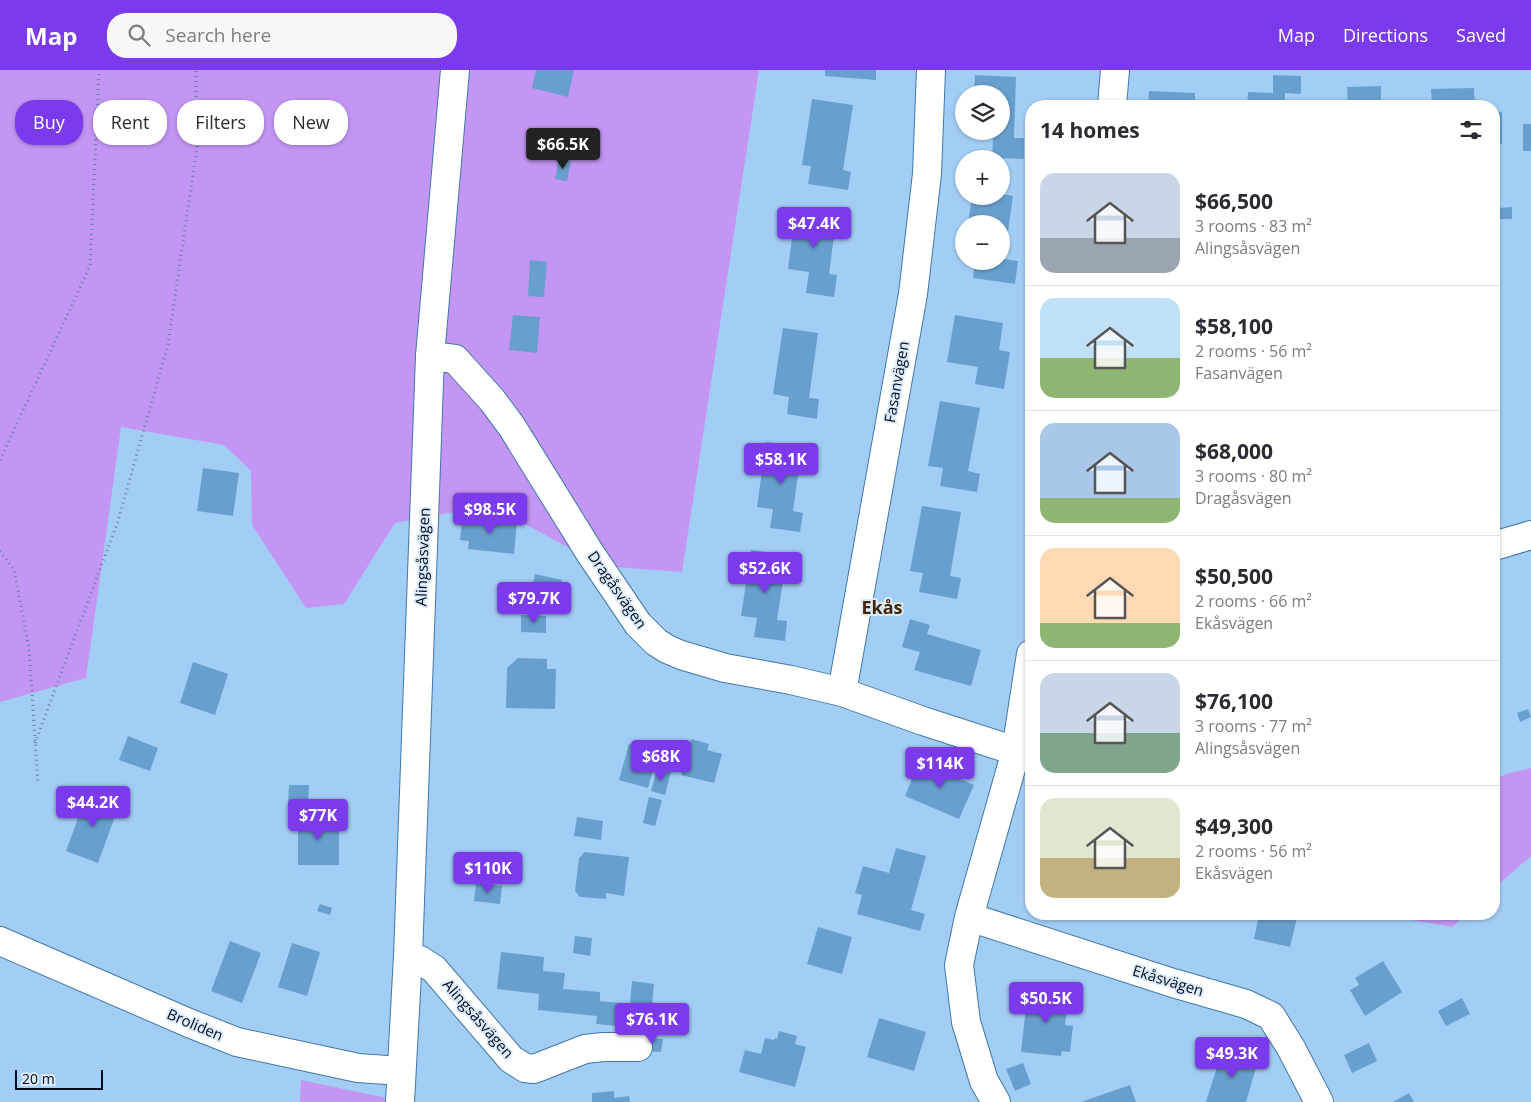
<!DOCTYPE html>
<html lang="en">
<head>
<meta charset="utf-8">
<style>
	:root { --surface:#fff; --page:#f7f7f7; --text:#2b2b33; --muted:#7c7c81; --line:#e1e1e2; --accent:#7c3aed }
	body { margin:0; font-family:"Open Sans",sans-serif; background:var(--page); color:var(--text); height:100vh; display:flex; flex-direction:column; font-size:19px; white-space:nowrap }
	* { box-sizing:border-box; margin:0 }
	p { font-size:16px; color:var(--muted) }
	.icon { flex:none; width:28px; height:28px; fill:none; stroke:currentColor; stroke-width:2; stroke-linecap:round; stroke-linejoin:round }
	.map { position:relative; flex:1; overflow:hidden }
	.sheet { position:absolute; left:1025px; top:30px; width:475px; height:820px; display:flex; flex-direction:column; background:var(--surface); border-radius:20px; box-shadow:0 1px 4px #0004 }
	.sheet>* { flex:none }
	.top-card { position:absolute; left:15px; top:30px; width:475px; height:45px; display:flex; gap:10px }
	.buttons { position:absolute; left:955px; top:15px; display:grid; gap:10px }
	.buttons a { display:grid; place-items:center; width:55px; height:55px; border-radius:50%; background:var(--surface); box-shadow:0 1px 4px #0004; font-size:25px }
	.scale { position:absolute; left:15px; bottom:12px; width:88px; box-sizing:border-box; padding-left:5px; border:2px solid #000c1d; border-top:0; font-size:14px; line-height:18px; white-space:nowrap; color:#000c1d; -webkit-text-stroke:4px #dbebfa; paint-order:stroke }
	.price { position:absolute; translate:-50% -42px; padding:0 11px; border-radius:5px; background:var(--accent); color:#fff; font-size:16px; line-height:32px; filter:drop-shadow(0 1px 2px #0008) }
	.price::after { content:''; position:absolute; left:50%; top:30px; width:15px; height:11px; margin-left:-8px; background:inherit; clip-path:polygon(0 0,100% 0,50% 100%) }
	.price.current { background:#222; color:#fff }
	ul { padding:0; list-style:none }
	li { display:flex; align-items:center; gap:15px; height:125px; padding:0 15px }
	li+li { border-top:1px solid var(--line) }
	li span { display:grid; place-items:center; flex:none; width:140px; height:100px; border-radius:15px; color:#555 }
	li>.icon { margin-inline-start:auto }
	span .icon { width:60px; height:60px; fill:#fffc; stroke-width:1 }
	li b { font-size:21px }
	h2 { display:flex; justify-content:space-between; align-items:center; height:60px; padding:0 15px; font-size:21px }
	.chip { padding:0 18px; border-radius:20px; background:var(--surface); box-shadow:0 1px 4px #0004; font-size:18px; line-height:45px }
	.chip.current { background:var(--accent); color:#fff }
	header { display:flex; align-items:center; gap:30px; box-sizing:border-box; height:70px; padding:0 25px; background:var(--accent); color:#fff }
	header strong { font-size:24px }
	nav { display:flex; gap:28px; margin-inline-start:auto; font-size:18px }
	.search { width:350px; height:45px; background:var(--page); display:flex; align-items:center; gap:12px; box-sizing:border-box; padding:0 18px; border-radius:20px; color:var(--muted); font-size:19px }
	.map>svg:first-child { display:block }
	.green { fill:#c396f3 }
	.building { fill:#699fce }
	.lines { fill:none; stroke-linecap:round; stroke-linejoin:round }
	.street-casing { stroke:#4278a4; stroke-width:30 }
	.secondary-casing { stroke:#4278a4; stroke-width:30 }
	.path { stroke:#6483a2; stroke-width:3; stroke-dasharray:1 4; stroke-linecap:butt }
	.street { stroke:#fff; stroke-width:28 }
	.secondary { stroke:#fff; stroke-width:28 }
	.labels { text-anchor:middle; stroke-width:4; stroke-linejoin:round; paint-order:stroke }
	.street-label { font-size:15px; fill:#000c1d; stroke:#dbebfa }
	.quarter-label { font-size:18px; font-weight:bold; fill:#422607; stroke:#dbebfa }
</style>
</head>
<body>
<header>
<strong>Map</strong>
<div class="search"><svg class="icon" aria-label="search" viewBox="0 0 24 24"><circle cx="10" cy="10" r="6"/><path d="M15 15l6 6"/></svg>Search here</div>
<nav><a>Map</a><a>Directions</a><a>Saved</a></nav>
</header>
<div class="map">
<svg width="1531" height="1032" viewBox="0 0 1531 1032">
	<rect width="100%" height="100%" fill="#a2cef5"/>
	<path class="green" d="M0,0H759L682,502L587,495L571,479L490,435L395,453L344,534L306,538L252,455L251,401L224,375L121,357L86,608L0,632Z
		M1531,698V786L1494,818V710L1506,704Z
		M1376,844H1467L1452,857Z
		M301,1010L406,1032H300Z"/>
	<path class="building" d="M536,0H574L568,27L532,18Z
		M825,0H876V10L825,6Z
		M975,5L1016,7L1014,68H1024V89L992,88L993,69L973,68V61H1001V24H974Z
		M1273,5L1301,6V24L1285,23V36H1247L1248,22L1273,23Z
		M1381,16V36H1348L1347,17Z
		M1474,18L1475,36H1432L1431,19Z
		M1149,21L1195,23V36H1148Z
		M812,29L853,35L843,100L851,102L848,120L808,114L811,96L802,95Z
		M1494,42H1502V74H1494Z
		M1523,54H1531V81H1523Z
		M559,89L571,91L567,111L555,109Z
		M1001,124L1013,126L1004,189L1018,191L1015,214L973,208L975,191H1001V154H968L972,126H1001Z
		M796,137L837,143L829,204L837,205L834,227L806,223L809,202L788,199Z
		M1512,137V149H1498V138Z
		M530,190L547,192L544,227L528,226Z
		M513,245L540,247L537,283L509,280Z
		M955,245L1003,253L999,280L1010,282L1004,319L975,314L978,297L947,292Z
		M783,258L818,263L809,328L819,329L817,349L787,344L789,327L773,324Z
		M940,331L980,338L968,401L980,404L977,422L940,416L943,398L928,396Z
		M766,372L802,377L793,441L803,443L800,462L770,458L773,439L757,437Z
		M203,398L239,403L233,446L197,441Z
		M922,436L961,442L950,506L961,508L957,529L919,522L923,503L910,501Z
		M472,446L517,451L514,484L468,479L469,471L460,470L462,453L471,454Z
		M751,480L787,485L777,550L787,551L785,571L754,567L757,548L741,546Z
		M535,504L562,510L556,539L529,533Z
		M521,545L546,546V563L521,562Z
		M910,549L930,555L927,564L981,580L971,616L914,600L920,582L902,577Z
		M518,588L547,589V599H556L555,639L506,638L507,598Z
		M193,592L228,604L215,645L180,633Z
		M1528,639L1531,647L1520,652L1517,643Z
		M128,666L158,678L150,701L119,690Z
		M691,669L709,674L707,680L722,684L714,713L681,705Z
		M629,674L658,682L648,718L619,710Z
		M919,692L944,702L947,694L963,701L960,709L974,715L959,749L905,726Z
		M657,699L671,702L665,725L651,721Z
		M289,715H309L308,735L288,734Z
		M87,724L119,735L98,793L66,781Z
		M649,727L662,730L655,756L643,753Z
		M298,747L339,748V795H298Z
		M577,747L603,751L601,770L574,766Z
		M896,778L926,786L911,840L925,844L920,861L857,844L862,825L855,823L863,796L889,803Z
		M584,782L629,787L624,826L606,823V829L580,827L575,821L579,788L583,784Z
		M476,813L502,816L500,834L474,831Z
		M320,834L332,838L330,845L317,841Z
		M1259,844H1298L1290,877L1254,869Z
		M818,857L852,867L842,904L807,894Z
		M575,866L592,868L590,886L573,883Z
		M230,871L261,883L242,933L211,921Z
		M292,873L320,882L307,926L278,917Z
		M501,882L544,887L543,901L565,903L563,919L600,922V931L630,934L632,911L654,914L650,959L596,954L597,946L538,940L539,924L497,919Z
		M1383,891L1402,922L1365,946L1350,920L1359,915L1355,908Z
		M1028,919L1069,924L1065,955L1073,956L1070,982L1062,981L1061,986L1021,982Z
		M1462,928L1470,944L1446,956L1438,941Z
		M879,948L926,962L914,1001L867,987Z
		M779,961L797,966L795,974L806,977L795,1017L739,1002L745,980L761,984L765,968L774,970L775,968L777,969Z
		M643,968L663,969L661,982L642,981Z
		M1369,973L1377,991L1352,1003L1344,985Z
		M1222,981L1258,991L1246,1032H1206Z
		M1023,993L1031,1014L1015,1021L1006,999Z
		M1130,1015L1136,1032H1081Z
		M614,1021V1028L629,1026L630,1032H592V1023Z
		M1409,1023L1414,1032H1393Z"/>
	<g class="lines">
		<defs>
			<path id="street" d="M1112,36L1115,0
				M430,286L455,289L492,330L512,357L590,483L638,554L656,572L667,579L681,585L725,598L791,610L842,622L923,651L1031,686
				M1494,476L1531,465
				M842,622L913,224L927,104L931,0
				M969,847L1173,913L1246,934L1271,946L1291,978L1319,1032
				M0,871L189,953L237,972L358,998L401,1001
				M408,886L420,890L434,899L511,989L525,998L534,999L585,979L603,977H638
				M996,1032L984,1011L966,952L959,895L969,847L1016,681L1031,584"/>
			<path id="secondary" d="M400,1032L408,886L430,286L455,0"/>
		</defs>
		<use href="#street" class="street-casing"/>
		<use href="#secondary" class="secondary-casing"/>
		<path class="path" d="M0,390L90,196L99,0
			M0,481L14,500L29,578L38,714
			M35,673L118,451L168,274L197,77L196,0"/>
		<use href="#street" class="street"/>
		<use href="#secondary" class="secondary"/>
	</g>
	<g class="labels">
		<g class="street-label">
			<text transform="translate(897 312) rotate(-80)" y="5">Fasanvägen</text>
			<text transform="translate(423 487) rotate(-88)" y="5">Alingsåsvägen</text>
			<text transform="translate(617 520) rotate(55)" y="5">Dragåsvägen</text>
			<text transform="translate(1168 911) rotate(17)" y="5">Ekåsvägen</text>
			<text transform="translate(478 949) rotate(49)" y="5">Alingsåsvägen</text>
			<text transform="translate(195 955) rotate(23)" y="5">Broliden</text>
		</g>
		<g class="quarter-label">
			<text x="882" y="544">Ekås</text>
		</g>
	</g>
</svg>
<div class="buttons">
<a><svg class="icon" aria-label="layers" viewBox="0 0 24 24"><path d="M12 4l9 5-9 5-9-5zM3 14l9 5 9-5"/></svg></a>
<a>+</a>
<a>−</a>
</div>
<div class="scale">20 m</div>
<b class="price current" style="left:563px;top:100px">$66.5K</b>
<b class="price" style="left:814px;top:179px">$47.4K</b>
<b class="price" style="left:781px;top:415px">$58.1K</b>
<b class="price" style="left:490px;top:465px">$98.5K</b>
<b class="price" style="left:765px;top:524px">$52.6K</b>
<b class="price" style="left:534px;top:554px">$79.7K</b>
<b class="price" style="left:661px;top:712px">$68K</b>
<b class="price" style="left:940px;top:719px">$114K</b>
<b class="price" style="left:93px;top:758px">$44.2K</b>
<b class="price" style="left:318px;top:771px">$77K</b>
<b class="price" style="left:488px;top:824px">$110K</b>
<b class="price" style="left:1046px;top:954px">$50.5K</b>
<b class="price" style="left:652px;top:975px">$76.1K</b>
<b class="price" style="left:1232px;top:1009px">$49.3K</b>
<div class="top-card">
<a class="chip current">Buy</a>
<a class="chip">Rent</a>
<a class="chip">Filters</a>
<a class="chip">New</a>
</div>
<section class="sheet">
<h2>14 homes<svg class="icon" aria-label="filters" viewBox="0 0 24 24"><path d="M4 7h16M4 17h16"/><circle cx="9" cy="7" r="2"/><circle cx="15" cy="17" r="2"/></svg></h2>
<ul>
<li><span style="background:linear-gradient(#c9d6e8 65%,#9aa5b1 0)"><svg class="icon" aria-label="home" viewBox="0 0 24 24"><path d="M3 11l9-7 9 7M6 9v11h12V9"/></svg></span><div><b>$66,500</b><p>3 rooms · 83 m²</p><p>Alingsåsvägen</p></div></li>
<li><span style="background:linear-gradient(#bfe0f5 60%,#8fb573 0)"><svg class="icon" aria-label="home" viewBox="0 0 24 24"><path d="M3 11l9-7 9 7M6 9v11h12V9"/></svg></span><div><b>$58,100</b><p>2 rooms · 56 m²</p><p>Fasanvägen</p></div></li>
<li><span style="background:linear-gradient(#a9c7e8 75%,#8fb573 0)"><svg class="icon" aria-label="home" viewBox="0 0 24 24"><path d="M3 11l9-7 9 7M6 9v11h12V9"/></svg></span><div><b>$68,000</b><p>3 rooms · 80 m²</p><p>Dragåsvägen</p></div></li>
<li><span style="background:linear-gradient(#ffd9b3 75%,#8fb573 0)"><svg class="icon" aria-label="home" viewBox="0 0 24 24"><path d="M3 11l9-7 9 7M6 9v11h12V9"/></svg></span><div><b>$50,500</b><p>2 rooms · 66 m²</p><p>Ekåsvägen</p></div></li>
<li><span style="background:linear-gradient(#c9d6e8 60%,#7fa58c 0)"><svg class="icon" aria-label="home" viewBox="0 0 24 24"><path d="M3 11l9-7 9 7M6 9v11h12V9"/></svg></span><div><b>$76,100</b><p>3 rooms · 77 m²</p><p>Alingsåsvägen</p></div></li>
<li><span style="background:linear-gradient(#dfe7d0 60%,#c2b280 0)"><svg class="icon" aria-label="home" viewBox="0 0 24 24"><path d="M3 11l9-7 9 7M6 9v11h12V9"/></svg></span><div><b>$49,300</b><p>2 rooms · 56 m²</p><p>Ekåsvägen</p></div></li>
</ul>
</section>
</div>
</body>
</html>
